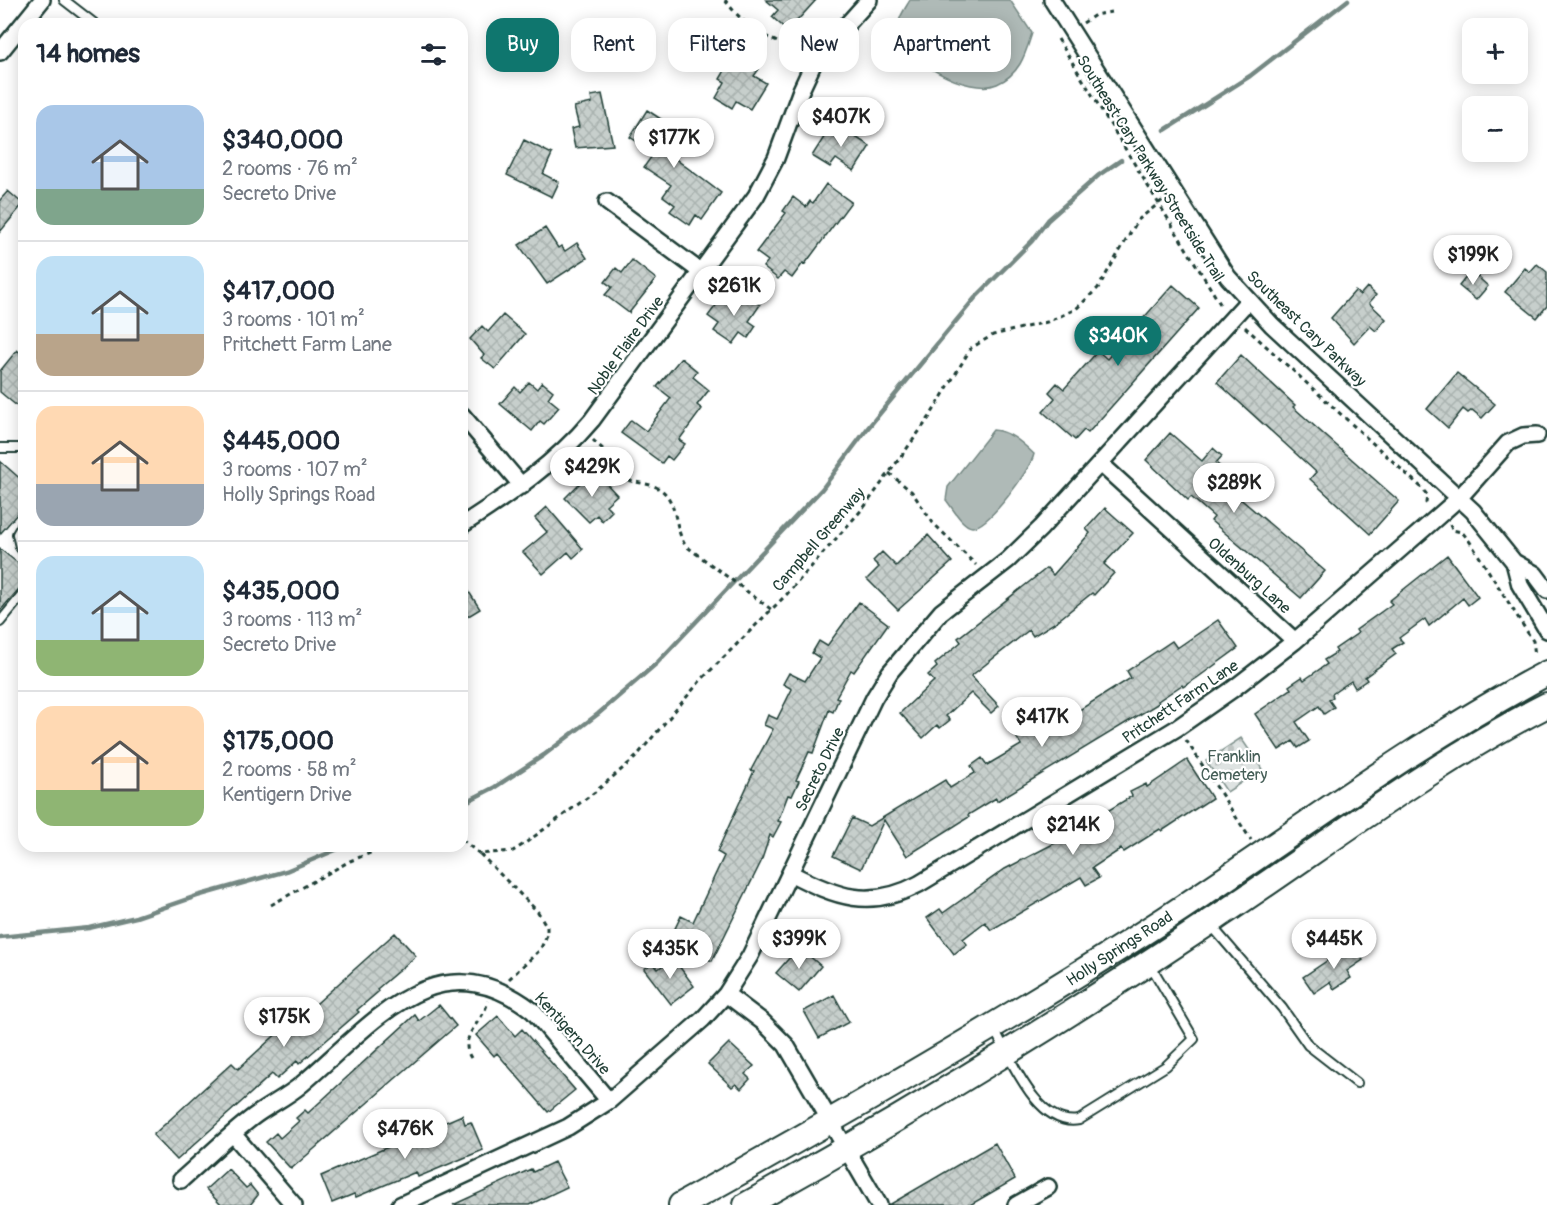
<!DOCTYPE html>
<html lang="en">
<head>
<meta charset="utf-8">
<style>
	:root { --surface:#fff; --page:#f6f6f7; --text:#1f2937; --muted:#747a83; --line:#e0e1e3; --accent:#0f766e }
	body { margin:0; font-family:Pangolin,sans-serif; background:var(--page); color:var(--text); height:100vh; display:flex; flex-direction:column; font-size:22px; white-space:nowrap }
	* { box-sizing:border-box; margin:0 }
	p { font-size:20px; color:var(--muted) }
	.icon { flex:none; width:33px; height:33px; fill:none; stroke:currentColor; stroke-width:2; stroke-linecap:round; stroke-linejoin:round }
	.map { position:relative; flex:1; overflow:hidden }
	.sheet { position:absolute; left:18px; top:18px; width:450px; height:834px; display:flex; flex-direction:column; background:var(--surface); border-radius:18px; box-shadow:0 3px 15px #0003 }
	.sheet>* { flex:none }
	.top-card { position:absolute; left:486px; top:18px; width:570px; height:54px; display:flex; gap:12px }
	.fabs { position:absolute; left:1462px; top:18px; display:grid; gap:12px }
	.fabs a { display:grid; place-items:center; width:66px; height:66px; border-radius:12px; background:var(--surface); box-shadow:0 3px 15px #0003; font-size:30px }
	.price { position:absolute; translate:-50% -51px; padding:0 14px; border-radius:21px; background:#fff; color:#222; font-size:20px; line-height:39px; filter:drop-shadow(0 2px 3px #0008) }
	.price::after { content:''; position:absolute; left:50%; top:36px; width:18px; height:14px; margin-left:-9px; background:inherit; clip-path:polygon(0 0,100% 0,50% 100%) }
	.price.active { background:var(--accent); color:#fff }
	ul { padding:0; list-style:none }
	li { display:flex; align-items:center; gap:18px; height:150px; padding:0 18px }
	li+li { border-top:2px solid var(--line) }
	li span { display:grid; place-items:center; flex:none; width:168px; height:120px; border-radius:18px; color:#555 }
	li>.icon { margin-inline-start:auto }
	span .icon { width:72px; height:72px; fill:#fffc; stroke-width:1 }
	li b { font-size:26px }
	h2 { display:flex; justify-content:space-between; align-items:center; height:72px; padding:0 18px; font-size:26px }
	.chip { padding:0 21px; border-radius:18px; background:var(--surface); box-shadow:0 3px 15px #0003; font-size:21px; line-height:54px }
	.chip.active { background:var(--accent); color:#fff }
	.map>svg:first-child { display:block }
	.cemetery { fill:url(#cemetery-stones); stroke:#7e908b; stroke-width:1.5 }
	.water { fill:#afbab7; stroke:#758883; stroke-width:1.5 }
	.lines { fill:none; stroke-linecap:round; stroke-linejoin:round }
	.stream { stroke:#758883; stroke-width:4.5 }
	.building { fill:url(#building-cross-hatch); stroke:#1f3d34; stroke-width:1.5 }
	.service-casing { stroke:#1f3d34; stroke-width:12 }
	.minor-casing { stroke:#1f3d34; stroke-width:20 }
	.primary-casing { stroke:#1f3d34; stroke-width:28 }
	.path { stroke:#1f3d34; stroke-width:3; stroke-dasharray:4.5 4.5; stroke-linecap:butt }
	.service { stroke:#fff; stroke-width:8 }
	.minor { stroke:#fff; stroke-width:15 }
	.primary { stroke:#fff; stroke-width:24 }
	.labels { text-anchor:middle; stroke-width:4.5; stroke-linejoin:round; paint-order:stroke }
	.street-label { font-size:16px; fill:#1f3d34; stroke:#fff }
	.park-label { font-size:16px; fill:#455e57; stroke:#fff }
</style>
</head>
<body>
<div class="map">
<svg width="1547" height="1205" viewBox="0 0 1547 1205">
	<defs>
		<pattern id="cemetery-stones" width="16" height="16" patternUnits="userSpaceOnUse" patternTransform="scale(1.5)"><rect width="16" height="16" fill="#dee3e2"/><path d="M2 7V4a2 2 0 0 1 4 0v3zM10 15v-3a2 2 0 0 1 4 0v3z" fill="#bec4c2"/></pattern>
		<pattern id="building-cross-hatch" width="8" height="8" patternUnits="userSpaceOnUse" patternTransform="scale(1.5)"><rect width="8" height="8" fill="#c7cfcc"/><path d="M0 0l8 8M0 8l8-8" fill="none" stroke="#aab3b0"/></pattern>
	</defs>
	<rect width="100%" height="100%" fill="#fff"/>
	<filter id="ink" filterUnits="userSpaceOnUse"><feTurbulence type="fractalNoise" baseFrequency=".0167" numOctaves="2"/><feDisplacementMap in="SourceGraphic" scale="12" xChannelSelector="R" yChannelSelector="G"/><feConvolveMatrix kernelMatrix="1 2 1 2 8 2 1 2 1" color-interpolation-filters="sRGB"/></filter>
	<g filter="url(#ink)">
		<path class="cemetery" d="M1241,738L1262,769L1227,792L1206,761Z"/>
		<path class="water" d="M910,0H1010L1032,33C1025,55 1020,74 997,84C970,96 902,61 898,30C897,19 905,9 910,0Z
			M993,430C1010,431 1022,443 1034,454C1031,469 988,528 972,527C962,526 952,507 946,500L948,487Z"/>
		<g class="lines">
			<path class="stream" d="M1165,130L1250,76L1348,0
				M462,804L495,787L544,755L598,714L657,663L822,489L867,429L975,298L1032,241L1048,220L1099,175L1121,160
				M0,937L89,928L136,917L197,896L286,871L345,846"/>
		</g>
		<path class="building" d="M766,0H816L788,31L772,17L778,10Z
			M740,58L759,69L754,76L766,83L750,109L736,101L732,108L716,98L725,82L720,79L727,67L733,71Z
			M602,94L613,145L575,148L571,129L579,127L574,107L592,103L591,96Z
			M647,110L687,136L673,157L721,193L702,220L696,215L690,225L670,211L675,205L663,196L671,185L644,167L654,153L630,137Z
			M833,123L870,146L854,171L836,159L830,167L812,156Z
			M524,140L552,154L543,174L559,182L552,197L507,175Z
			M826,184L851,202L805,264L803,263L792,278L784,272L778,279L763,267L768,261L756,252L786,213L783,211L793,197L806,207L810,201L813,203Z
			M8,191L23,204L0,232V200Z
			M545,228L558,248L561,246L565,251L577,243L587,258L547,284L519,245Z
			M632,260L656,279L629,313L605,295L612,287L605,282L616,268L622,273Z
			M1537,264L1547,272V306L1537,318L1505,292L1525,268L1530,272Z
			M1471,271L1488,286L1476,300L1459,286Z
			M1173,285L1199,308L1088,433L1084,430L1075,440L1043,412L1055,398L1049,392L1057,383L1064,389L1098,351L1107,359Z
			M1367,287L1376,295L1369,303L1386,319L1376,331L1370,326L1354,343L1331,318L1355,291L1360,295Z
			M726,292L740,301L745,295L760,305L749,321L756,326L748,338L741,333L733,344L714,331L719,324L708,316Z
			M503,315L525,334L495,369L481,358L484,355L470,339L482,326L488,332Z
			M17,350L24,356V412L0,392V371Z
			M1241,355L1295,405L1293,407L1399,501L1370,534L1310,479L1316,472L1217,382Z
			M681,358L697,371L693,377L709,390L697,405L702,409L679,440L685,444L672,460L667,456L662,463L621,433L631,420L646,431L671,398L657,387Z
			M1457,373L1495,404L1482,418L1472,410L1468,413L1463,409L1448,428L1427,409Z
			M529,382L537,389L542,382L553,391L548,398L559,407L544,424L540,421L532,431L500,404L515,387L520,392Z
			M1170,433L1202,461L1213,448L1222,456L1216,463L1231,476L1223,484L1325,571L1301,598L1211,521L1214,517L1191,497L1188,500L1146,460Z
			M0,461L24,482V506L0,534Z
			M590,473L598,482L602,479L617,495L606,505L612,511L602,521L597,515L589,522L565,498Z
			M547,507L583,549L573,558L568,552L543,574L523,552L547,532L535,518Z
			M1105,508L1133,533L1104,564L1114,573L1094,595L1092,593L1056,622L1033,636L1029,630L971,676L999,706L991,713L971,693L946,716L950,720L940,728L937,725L923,738L900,713L934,681L928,675L937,667L935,664L961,642L958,638L1047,568L1053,575L1090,533L1086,529Z
			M928,535L952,562L898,610L867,579L879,567L873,561L882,552L896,566Z
			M0,549L24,568V583L0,611Z
			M1447,555L1478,597L1468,605L1463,598L1429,626L1425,619L1399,638L1403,642L1392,649L1396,654L1365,677L1367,680L1355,688L1351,681L1332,694L1333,697L1329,700L1334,707L1324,714L1319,706L1296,722L1309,741L1298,748L1293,741L1279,750L1255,714L1291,689L1289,686L1302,677L1304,680L1327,664L1324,660L1337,652L1335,649L1358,633L1356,630L1392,604L1389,601Z
			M462,581L480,609L462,620Z
			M859,602L888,624L854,672L851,670L836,697L839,698L833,712L829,710L813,753L809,752L796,780L799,781L792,796L788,795L778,821L781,822L773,837L770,835L761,862L712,961L669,941L681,916L693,922L724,856L717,852L754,771L751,770L773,729L764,725L768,715L777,719L792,689L783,684L789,673L805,681L820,658L812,653L819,641L827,646Z
			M1218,620L1238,648L1197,678L1183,687L1182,685L1158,701L1159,703L997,801L996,798L968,815L969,817L907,856L884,820L861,869L833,856L852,818L869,826L945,780L950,788L975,773L971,766L982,758L987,765L992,762L1021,745L1017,738L1063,709L1068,717L1131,678L1127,671L1172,641L1177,648Z
			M1187,760L1212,798L1162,831L1160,829L1124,852L1121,849L1092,868L1099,878L1086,885L1081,877L991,930L985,922L963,939L967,944L954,954L927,918L940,909L943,913L1005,869L1055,843L1053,841L1068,831L1070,834L1132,796L1130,792L1146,784L1147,787Z
			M395,933L416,956L377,989L378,992L357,1010L359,1012L299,1064L297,1061L277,1079L272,1074L177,1160L153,1135L232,1063L238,1069L305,1008L308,1011Z
			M1352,944L1363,960L1347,971L1351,978L1334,989L1330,982L1314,993L1303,977Z
			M799,947L821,966L799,992L776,973Z
			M673,958L694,986L671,1004L644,969L653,963L658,969Z
			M834,995L849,1022L819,1038L804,1011Z
			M439,1005L456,1026L291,1169L266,1142L276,1133L280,1138L299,1121L296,1118L305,1110L308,1113L415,1015L419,1021Z
			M498,1016L515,1036L522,1029L575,1090L548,1112L497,1053L494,1056L476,1035Z
			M729,1043L754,1066L745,1074L750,1079L741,1089L736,1084L732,1087L708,1064Z
			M462,1115L465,1124L471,1122L483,1150L418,1177L416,1172L356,1197L354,1194L332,1203L321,1176Z
			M995,1143L1015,1179L970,1205H889Z
			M554,1162L567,1187L529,1205H453L531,1169L533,1172Z
			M228,1169L246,1188L250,1185L258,1195L250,1205H221L206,1189Z"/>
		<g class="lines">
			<defs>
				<path id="service" d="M64,0L95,24
					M0,448H24
					M24,522L17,534L20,547L24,552
					M0,622L24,593
					M1210,924L1282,1008L1308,1045L1357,1083
					M994,1029C1011,1059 1038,1128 1079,1120L1166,1066L1194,1039L1151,966"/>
				<path id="minor" d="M1052,0L1228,277L1272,325L1473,511L1514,562L1520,585L1547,630
					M0,52L42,0
					M607,202L701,272
					M462,415L522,486
					M1101,464L1295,641
					M462,525C510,494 555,464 592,420L756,196L776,158L801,90L815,60L869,0
					M1514,562L1535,574L1547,590
					M790,873C836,897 870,910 919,884L1177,728L1233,689L1295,641L1434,520L1460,497L1508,443L1523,436L1537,435
					M726,994L763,1022L786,1045L879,1205
					M233,1134L294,1205
					M181,1180C205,1159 228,1136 253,1117C269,1105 287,1097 302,1084C373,1024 437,937 533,1011L609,1101
					M400,1205L568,1127L609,1101L703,1019L726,994L750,956L874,698L890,672L941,612L1008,560L1041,528L1248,301
					M1016,1205L1048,1187"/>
				<path id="primary" d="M681,1205C845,1114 1007,1021 1165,919C1291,837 1413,744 1547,673
					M746,1205C907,1116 1064,1020 1216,918C1325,846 1431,764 1547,705"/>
			</defs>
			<use href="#service" class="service-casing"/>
			<use href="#minor" class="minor-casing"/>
			<use href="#primary" class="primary-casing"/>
			<path class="path" d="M725,0C749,32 768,38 803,53
				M1083,23L1095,15L1111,12
				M1058,39L1222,307
				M1245,327L1422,488L1427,495L1426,503L1430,505
				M593,440L607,453L627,480C636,483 647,483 656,487C679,497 673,529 686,546L772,610
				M889,473L912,492L933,523L976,565
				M1450,524L1452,530L1462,532L1470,542L1533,641L1535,655
				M1186,740L1251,840
				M462,840L480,854L513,851L524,844L595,792L635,758L701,680L787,594L865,506L929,418L971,348L993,335L1047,322L1076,309L1098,288L1138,220L1163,200
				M480,854L538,912L547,927V935L540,950L509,979
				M271,905L350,861L388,846
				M471,1058C457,1036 484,1022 488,1001"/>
			<use href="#service" class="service"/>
			<use href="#minor" class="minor"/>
			<use href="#primary" class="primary"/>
		</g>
	</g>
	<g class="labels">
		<g class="street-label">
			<text transform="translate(1151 168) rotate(58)" y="6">Southeast Cary Parkway Streetside Trail</text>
			<text transform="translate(1307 328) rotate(44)" y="6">Southeast Cary Parkway</text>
			<text transform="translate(625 345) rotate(-54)" y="6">Noble Flaire Drive</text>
			<text transform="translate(818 539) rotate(-49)" y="6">Campbell Greenway</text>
			<text transform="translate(1250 575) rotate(42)" y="6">Oldenburg Lane</text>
			<text transform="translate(1180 701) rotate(-34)" y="6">Pritchett Farm Lane</text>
			<text transform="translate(819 769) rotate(-64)" y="6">Secreto Drive</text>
			<text transform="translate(1119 948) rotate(-33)" y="6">Holly Springs Road</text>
			<text transform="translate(573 1033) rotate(48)" y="6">Kentigern Drive</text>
		</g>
		<g class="park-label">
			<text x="1234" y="762">Franklin<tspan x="1234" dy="18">Cemetery</tspan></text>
		</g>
	</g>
</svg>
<div class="fabs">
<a>+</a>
<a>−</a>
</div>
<b class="price" style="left:841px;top:148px">$407K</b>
<b class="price" style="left:674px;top:169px">$177K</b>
<b class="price" style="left:1473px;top:286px">$199K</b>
<b class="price" style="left:734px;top:317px">$261K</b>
<b class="price active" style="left:1118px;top:367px">$340K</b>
<b class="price" style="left:592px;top:498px">$429K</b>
<b class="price" style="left:1234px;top:514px">$289K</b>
<b class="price" style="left:1042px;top:748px">$417K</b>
<b class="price" style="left:1073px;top:856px">$214K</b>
<b class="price" style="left:799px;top:970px">$399K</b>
<b class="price" style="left:1334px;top:970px">$445K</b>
<b class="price" style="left:670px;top:980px">$435K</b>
<b class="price" style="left:284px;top:1048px">$175K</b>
<b class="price" style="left:405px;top:1160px">$476K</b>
<div class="top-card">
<a class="chip active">Buy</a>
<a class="chip">Rent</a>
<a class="chip">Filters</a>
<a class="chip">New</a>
<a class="chip">Apartment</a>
</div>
<section class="sheet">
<h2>14 homes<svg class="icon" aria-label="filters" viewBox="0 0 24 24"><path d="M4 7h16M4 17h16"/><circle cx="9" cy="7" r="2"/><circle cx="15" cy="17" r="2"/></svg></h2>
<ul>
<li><span style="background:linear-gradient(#a9c7e8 70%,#7fa58c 0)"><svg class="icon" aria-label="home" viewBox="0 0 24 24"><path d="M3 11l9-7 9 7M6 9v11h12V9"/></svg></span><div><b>$340,000</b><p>2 rooms · 76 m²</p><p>Secreto Drive</p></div></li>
<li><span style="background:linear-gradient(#bfe0f5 65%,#b9a48a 0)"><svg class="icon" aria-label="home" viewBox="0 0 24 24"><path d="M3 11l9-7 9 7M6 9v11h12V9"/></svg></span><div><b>$417,000</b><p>3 rooms · 101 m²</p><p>Pritchett Farm Lane</p></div></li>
<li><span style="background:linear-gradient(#ffd9b3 65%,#9aa5b1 0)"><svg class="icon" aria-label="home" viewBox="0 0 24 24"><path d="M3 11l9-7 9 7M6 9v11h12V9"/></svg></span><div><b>$445,000</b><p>3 rooms · 107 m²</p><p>Holly Springs Road</p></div></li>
<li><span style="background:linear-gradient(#bfe0f5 70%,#8fb573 0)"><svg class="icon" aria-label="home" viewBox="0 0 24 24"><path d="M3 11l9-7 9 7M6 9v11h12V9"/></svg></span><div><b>$435,000</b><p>3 rooms · 113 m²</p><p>Secreto Drive</p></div></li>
<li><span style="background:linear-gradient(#ffd9b3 70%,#8fb573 0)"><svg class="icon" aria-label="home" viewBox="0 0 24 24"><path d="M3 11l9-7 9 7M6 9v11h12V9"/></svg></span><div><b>$175,000</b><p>2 rooms · 58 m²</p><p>Kentigern Drive</p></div></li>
</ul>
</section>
</div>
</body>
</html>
